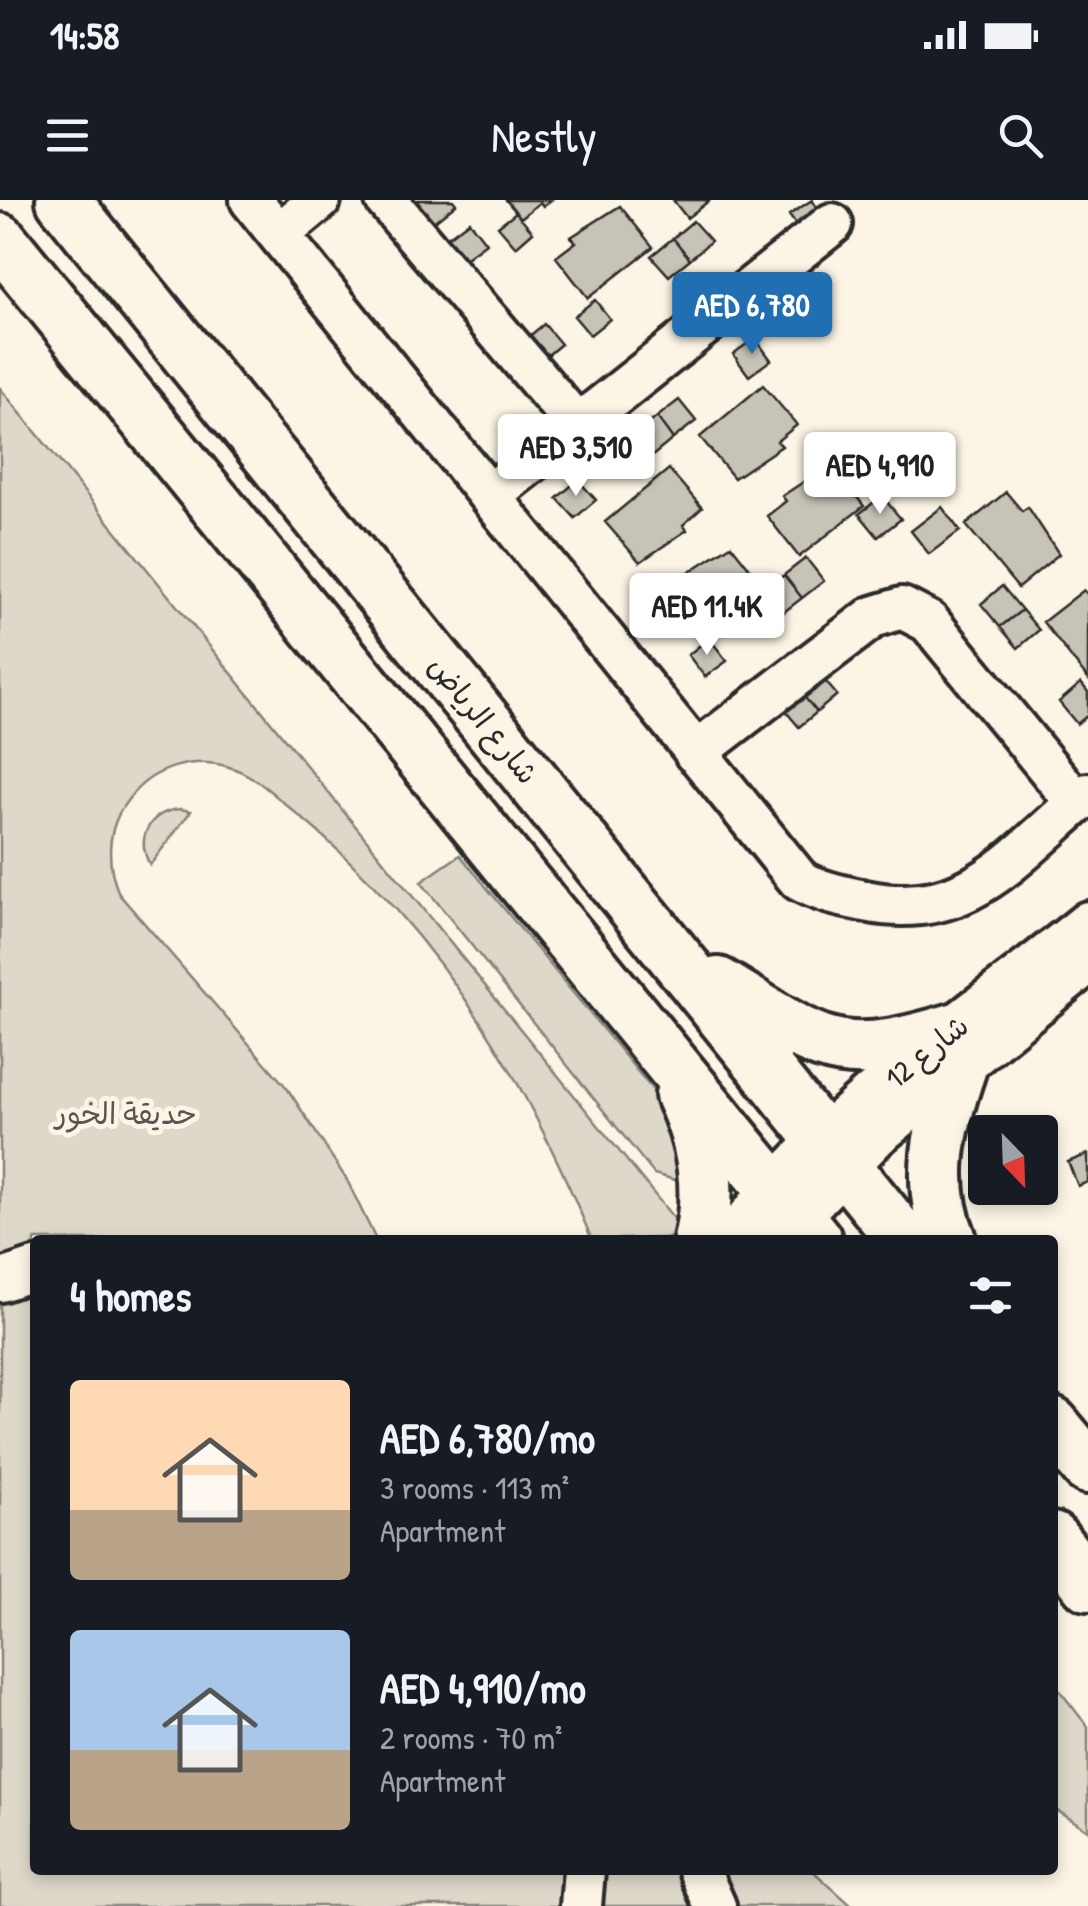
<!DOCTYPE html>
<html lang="en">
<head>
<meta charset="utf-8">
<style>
	:root { --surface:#171b24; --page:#242831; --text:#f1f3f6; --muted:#9ea1a6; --accent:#1f6fb2 }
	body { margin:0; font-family:"Patrick Hand","Playpen Sans Arabic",sans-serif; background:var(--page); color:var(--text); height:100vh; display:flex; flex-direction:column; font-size:38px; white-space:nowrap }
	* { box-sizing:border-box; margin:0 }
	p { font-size:32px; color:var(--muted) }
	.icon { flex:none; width:55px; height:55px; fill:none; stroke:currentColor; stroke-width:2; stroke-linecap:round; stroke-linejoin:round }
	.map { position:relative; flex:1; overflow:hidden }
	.details { position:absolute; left:30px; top:1035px; width:1028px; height:640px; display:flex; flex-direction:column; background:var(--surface); border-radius:10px; box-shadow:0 5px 15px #0003 }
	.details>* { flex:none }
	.needle { width:65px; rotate:157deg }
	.fabs { position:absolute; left:968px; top:915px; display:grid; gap:20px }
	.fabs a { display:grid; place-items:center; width:90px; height:90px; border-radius:10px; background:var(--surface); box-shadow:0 5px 15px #0003; font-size:50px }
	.price { position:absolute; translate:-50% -85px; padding:0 22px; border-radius:10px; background:#fff; color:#222; font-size:32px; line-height:65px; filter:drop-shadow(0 2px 5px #0008) }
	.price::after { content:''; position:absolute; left:50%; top:60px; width:30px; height:22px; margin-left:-15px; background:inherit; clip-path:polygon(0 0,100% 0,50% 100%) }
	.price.active { background:var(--accent); color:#fff }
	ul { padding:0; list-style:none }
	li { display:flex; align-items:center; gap:30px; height:250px; padding:0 40px }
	li span { display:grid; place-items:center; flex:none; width:280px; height:200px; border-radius:10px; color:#555 }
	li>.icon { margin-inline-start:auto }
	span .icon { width:120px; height:120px; fill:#fffc; stroke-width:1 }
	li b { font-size:42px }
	h2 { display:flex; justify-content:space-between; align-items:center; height:120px; padding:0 40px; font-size:42px }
	.status { display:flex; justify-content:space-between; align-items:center; height:70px; padding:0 50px; background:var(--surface); direction:ltr }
	.status svg { height:28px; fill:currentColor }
	header { display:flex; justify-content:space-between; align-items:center; height:130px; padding:0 40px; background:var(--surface); font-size:45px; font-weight:600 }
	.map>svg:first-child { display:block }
	.green { fill:#ded8ca; stroke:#84827a; stroke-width:2.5 }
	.building { fill:#c8c3b7; stroke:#2b2b2b; stroke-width:2.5 }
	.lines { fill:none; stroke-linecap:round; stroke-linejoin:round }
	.minor-casing { stroke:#2b2b2b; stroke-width:48 }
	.major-casing { stroke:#2b2b2b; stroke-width:60 }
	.minor { stroke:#fcf5e5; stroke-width:40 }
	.major { stroke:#fcf5e5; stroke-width:52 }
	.labels { text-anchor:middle; stroke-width:10; stroke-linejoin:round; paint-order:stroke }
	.street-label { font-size:30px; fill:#2b2b2b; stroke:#fcf5e5 }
	.park-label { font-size:30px; fill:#585653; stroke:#fcf5e5 }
</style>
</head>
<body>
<div class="status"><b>14:58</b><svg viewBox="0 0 49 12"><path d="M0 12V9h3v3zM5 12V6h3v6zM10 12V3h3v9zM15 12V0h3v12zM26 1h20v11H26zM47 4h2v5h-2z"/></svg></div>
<header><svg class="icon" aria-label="menu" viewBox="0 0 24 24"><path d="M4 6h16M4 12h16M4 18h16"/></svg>Nestly<svg class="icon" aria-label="search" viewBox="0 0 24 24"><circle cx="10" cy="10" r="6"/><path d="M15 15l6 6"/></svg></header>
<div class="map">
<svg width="1088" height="1706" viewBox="0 0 1088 1706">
	<rect width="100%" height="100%" fill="#fcf5e5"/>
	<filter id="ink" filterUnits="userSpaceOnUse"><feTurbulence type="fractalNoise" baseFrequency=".01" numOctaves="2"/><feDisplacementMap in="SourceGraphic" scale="20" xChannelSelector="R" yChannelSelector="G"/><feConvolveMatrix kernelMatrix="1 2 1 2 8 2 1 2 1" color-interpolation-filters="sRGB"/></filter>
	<g filter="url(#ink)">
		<path class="green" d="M0,188L689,1037L592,1040C564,972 532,905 494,843C439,754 371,674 290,608C273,594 256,577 235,569C196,554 151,567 127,601C106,629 106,663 119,694L287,888L347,980L376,1040H35V1670H812L852,1706H0Z
			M180,609L191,611L150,665C135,638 149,612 180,609Z
			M460,655L661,900L669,939L682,953L681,975L675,980L654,974L421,682Z
			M1053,1482L1088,1527V1630L1053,1608Z"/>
		<path class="building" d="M418,0H453L456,4L431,24L414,4Z
			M506,0H551L543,6L540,2L521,18Z
			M673,0H710L687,18Z
			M812,0L825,20L803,35L789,15Z
			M620,6L653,47L588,98L556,57L576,42L571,37Z
			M516,12L533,32L516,47L498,26Z
			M469,21L486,43L462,61L445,39Z
			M693,21L711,41L690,59L673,38Z
			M673,38L690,59L669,76L651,56Z
			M811,87L828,107L807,124L790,104Z
			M595,100L610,119L590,135L574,116Z
			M544,124L561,144L543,159L526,139Z
			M755,138L771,160L749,176L733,154Z
			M763,185L797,225L777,241L782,246L734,278L700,237Z
			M679,200L696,221L673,239L657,217Z
			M657,217L673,239L651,257L634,236Z
			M933,258L944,272L931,281L921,267Z
			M831,264L864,306L799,357L767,316L786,301L782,296Z
			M669,269L702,308L683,325L687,330L640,362L605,322Z
			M578,280L596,300L575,318L557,298Z
			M1006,292L1022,311L1028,307L1059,354L1018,388L966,325Z
			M882,296L901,319L878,337L859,314Z
			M942,307L960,331L929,354L911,331Z
			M731,345L765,388L699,440L666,398L685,382L681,377Z
			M806,358L824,381L802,398L784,375Z
			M784,375L802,398L780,415L762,392Z
			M1002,386L1022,410L1000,427L981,404Z
			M1084,390L1088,395V479L1043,422Z
			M1022,410L1039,430L1018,448L1000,427Z
			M709,438L727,461L705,477L688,455Z
			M820,475L837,495L817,512L800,492Z
			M1081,483L1088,492V515L1077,524L1059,502Z
			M800,492L817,512L799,527L782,507Z
			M1088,954V982L1078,986L1068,962Z"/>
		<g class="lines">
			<defs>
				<path id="minor" d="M251,0L799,680C820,692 841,696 865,701C969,723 1014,655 1088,594
					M386,0L578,226
					M279,34L320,0
					M491,294L832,24
					M695,553L873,417L902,408L929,422L1077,603
					M731,1040C822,915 968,819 1088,722
					M776,1040L877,936L1088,763
					M0,1081L35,1069
					M699,1670L715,1706
					M581,1706L584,1670"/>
				<path id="major" d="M63,0L904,1040
					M0,40C271,374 545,705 815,1040
					M718,784C823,847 832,867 957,829
					M682,895C704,942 712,989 700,1040
					M950,1040C925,981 940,925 960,867
					M1052,1224L1088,1267
					M1052,1339L1088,1384"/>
			</defs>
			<use href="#minor" class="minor-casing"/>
			<use href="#major" class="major-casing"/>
			<use href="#minor" class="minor"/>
			<use href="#major" class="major"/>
		</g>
	</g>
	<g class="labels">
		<g class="street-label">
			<text transform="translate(483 520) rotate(51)" y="10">شارع الرياض</text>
			<text transform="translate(927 852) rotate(-39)" y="10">شارع 12</text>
		</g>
		<g class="park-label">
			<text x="126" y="924">حديقة الخور</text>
		</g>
	</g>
</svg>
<div class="fabs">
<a><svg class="needle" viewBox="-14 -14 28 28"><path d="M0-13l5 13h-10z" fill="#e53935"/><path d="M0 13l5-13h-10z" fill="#9ea1a6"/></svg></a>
</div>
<b class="price active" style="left:752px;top:157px">AED 6,780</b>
<b class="price" style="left:576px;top:299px">AED 3,510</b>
<b class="price" style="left:880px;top:317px">AED 4,910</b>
<b class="price" style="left:707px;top:458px">AED 11.4K</b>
<section class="details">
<h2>4 homes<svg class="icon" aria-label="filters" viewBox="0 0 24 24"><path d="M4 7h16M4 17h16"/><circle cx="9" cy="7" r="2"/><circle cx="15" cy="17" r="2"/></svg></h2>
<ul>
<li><span style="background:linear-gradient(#ffd9b3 65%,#b9a48a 0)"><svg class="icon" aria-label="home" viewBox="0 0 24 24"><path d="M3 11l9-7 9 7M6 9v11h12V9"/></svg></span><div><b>AED 6,780/mo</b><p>3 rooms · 113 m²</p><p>Apartment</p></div></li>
<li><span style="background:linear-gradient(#a9c7e8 60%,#b9a48a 0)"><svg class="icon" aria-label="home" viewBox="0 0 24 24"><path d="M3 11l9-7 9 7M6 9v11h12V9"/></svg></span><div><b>AED 4,910/mo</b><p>2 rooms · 70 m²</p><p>Apartment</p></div></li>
</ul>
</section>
</div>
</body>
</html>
